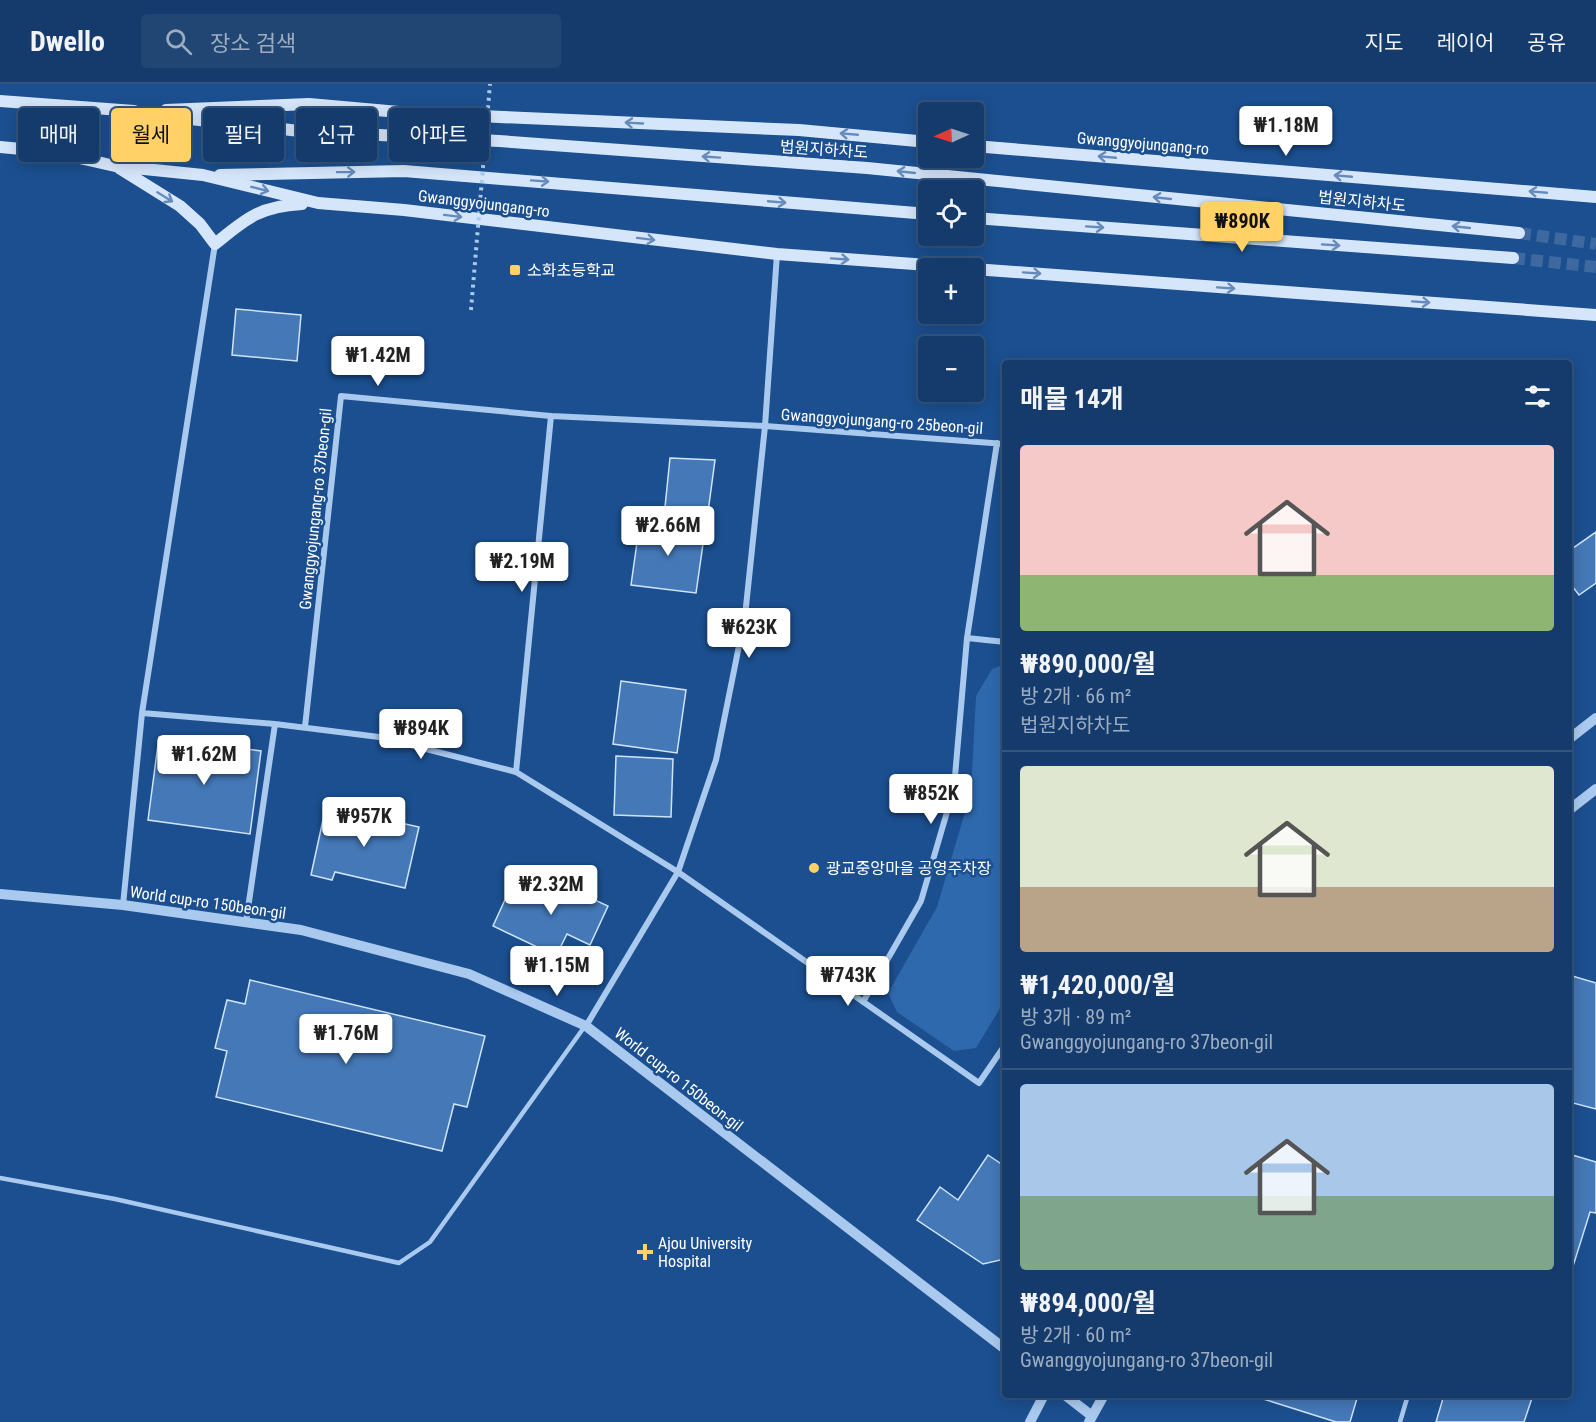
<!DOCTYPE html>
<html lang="ko">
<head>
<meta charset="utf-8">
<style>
	:root { --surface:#143b6b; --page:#214673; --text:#f1f3f6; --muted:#9dadc1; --line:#33557e; --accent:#ffd166 }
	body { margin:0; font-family:"Roboto Condensed","Noto Sans KR",sans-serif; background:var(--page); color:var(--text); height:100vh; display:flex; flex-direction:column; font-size:22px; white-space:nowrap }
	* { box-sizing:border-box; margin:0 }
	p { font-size:20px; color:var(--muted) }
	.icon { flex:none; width:33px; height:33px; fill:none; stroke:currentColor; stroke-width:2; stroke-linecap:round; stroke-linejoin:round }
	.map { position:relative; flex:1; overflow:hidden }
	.details { position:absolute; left:1002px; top:276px; width:570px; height:1038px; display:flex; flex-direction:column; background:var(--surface); border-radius:6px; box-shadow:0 3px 15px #0003,0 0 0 2px var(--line) }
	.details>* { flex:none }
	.hud { position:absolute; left:18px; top:24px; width:570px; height:54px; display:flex; gap:12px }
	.needle { width:39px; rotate:267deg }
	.fabs { position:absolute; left:918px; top:18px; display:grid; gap:12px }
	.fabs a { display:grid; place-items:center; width:66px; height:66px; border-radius:6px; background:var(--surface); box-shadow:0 3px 15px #0003,0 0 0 2px var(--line); font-size:30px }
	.price { position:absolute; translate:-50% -51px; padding:0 14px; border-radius:6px; background:#fff; color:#222; font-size:20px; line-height:39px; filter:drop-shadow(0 2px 3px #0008) }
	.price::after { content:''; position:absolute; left:50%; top:36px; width:18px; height:14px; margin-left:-9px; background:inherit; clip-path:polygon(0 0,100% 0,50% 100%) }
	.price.current { background:var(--accent); color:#111 }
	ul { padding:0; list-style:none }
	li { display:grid; align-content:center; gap:12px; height:318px; padding:0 18px }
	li+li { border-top:2px solid var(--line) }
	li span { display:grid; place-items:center; height:186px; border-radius:6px; color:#555 }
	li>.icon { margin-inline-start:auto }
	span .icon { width:108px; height:108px; fill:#fffc; stroke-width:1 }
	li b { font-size:26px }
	h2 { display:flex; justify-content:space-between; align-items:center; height:72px; padding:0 18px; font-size:26px }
	.tag { padding:0 21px; border-radius:6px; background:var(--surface); box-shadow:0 3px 15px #0003,0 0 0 2px var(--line); font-size:21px; line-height:54px }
	.tag.current { background:var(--accent); color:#111 }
	header { display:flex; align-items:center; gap:36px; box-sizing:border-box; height:84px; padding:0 30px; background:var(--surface); border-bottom:2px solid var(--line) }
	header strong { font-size:28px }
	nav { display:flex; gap:33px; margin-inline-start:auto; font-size:21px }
	.search { width:420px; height:54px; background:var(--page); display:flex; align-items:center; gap:15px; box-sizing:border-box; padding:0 21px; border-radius:6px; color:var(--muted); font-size:22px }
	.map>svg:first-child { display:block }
	.green { fill:#2e69ad }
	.building { fill:#4478b7; stroke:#cfe3fa; stroke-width:1.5 }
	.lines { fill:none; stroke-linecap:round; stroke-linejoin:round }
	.secondary-tunnel { stroke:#3d69a0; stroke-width:12; stroke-dasharray:12 6; stroke-linecap:butt }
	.service { stroke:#a9c9ee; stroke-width:4.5 }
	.minor { stroke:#a9c9ee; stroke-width:6 }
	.tertiary { stroke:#a9c9ee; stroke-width:10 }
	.secondary { stroke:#d6e6fa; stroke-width:12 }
	.path-bridge { stroke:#a9c9ee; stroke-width:4; stroke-dasharray:3 4.5; stroke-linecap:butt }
	.oneway { stroke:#668bba }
	.poi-dot { fill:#ffd166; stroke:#1b4f8f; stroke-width:2 }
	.labels { text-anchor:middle; stroke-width:5; stroke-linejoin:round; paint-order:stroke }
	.street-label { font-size:16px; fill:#fff; stroke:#1b4f8f }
	.poi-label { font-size:16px; fill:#fff; stroke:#1b4f8f; text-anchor:start }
</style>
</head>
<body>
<header>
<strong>Dwello</strong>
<div class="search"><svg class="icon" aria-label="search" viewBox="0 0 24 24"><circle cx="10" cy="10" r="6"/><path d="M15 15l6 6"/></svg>장소 검색</div>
<nav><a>지도</a><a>레이어</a><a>공유</a></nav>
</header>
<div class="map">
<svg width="1596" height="1338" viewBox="0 0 1596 1338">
	<rect width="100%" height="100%" fill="#1b4f8f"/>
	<path class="green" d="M1005,580V916L976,964L954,967L897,928L888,909L937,823L971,708L976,612L992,585Z"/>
	<path class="building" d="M236,225L301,231L297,277L232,271Z
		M670,374L715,376L708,428L665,423Z
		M640,437L705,446L696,509L631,501Z
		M1596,448V499L1579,511L1569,498V467Z
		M621,597L686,606L677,669L613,660Z
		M159,653L261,667L250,750L148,736Z
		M616,672L673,675L671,733L614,731Z
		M326,722L419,743L405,804L335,788L332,796L311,791Z
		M539,790L608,822L590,861L567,850L556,872L493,842L509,807L528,816Z
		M1569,891L1596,899V1025L1569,1018Z
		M250,896L485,952L467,1023L454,1020L442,1067L216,1013L227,967L215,964L227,916L245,920Z
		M1569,1070L1596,1078V1129L1590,1128L1569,1195Z
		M988,1071L1003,1081L1005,1079V1175L983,1180L917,1136L940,1103L958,1116Z
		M1258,1311H1358L1350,1338H1336L1257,1313Z
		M1444,1311H1533L1524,1338H1436Z"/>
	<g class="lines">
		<path class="secondary-tunnel" d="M1519,149L1596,160
			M1513,174L1596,183"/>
		<path class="service" d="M0,1094L115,1115L399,1179L430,1158L585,942
			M1400,1338L1408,1311"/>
		<path class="minor" d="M997,359L967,554L1005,558
			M142,629L275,640L379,653L516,688L678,788L979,999L1005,961
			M305,643L341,312L551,332L765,342L1005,360
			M516,688L551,332
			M123,821L142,629L215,160
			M246,838L275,640
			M863,918L921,817L954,704L967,554
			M586,942L678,788L716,676L745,532L765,342L777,170"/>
		<path class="tertiary" d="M1569,655L1596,634
			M1569,726L1596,705
			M0,810L123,821L301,846L469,890L586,942L1005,1265
			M1065,1311L1092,1332
			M1030,1338L1044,1311
			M1089,1338L1104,1311"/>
		<path class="secondary" d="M0,17L134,27
			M166,26L309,20L410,29L799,46L928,58
			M126,28L300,47L499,57L867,84L1519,149
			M974,62L1596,113
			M0,63L53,68L115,82L203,91L318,119L404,126L777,170L969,184
			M119,84L180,122L200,140L215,160C246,134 261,122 302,120
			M220,91L404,87L928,130
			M974,134L1513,174
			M974,185L1596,231"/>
		<path class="path-bridge" d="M471,226L490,0"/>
	</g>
	<defs><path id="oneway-shaft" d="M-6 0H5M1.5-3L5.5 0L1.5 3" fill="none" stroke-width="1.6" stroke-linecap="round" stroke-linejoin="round" transform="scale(1.5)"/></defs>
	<g class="oneway">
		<use href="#oneway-shaft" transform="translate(634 39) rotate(-177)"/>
		<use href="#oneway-shaft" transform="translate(849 50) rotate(-175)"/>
		<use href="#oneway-shaft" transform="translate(711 73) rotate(-176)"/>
		<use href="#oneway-shaft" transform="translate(1107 73) rotate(-175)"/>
		<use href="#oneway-shaft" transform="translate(346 88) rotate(-1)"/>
		<use href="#oneway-shaft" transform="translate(906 88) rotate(-174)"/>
		<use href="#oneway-shaft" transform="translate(1343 92) rotate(-175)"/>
		<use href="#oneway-shaft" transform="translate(540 97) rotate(4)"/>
		<use href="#oneway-shaft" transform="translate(260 105) rotate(14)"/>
		<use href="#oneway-shaft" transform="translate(1538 108) rotate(-175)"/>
		<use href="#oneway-shaft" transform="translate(165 113) rotate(32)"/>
		<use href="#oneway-shaft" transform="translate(1162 114) rotate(-174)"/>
		<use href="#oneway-shaft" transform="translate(777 118) rotate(5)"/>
		<use href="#oneway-shaft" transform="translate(453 132) rotate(7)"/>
		<use href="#oneway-shaft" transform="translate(1095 143) rotate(4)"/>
		<use href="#oneway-shaft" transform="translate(1461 143) rotate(-174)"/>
		<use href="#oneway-shaft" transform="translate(646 155) rotate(7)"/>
		<use href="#oneway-shaft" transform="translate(1331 161) rotate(4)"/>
		<use href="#oneway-shaft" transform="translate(840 175) rotate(4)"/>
		<use href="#oneway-shaft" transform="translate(1032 189) rotate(4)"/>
		<use href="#oneway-shaft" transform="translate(1226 204) rotate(4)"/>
		<use href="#oneway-shaft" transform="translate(1421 218) rotate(4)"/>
	</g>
	<g class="poi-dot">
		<rect x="509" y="180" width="12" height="12" rx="3"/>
		<circle cx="814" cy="784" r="6"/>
		<path d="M642 1159h6v6h6v6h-6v6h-6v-6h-6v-6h6z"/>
	</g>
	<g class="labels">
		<g class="street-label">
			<text transform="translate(1143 59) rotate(5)" y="6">Gwanggyojungang-ro</text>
			<text transform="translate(824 65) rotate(4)" y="6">법원지하차도</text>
			<text transform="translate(1362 117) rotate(6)" y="6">법원지하차도</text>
			<text transform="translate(484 119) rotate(7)" y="6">Gwanggyojungang-ro</text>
			<text transform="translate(882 337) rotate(4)" y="6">Gwanggyojungang-ro 25beon-gil</text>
			<text transform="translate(315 425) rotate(-84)" y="6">Gwanggyojungang-ro 37beon-gil</text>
			<text transform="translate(208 818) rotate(8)" y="6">World cup-ro 150beon-gil</text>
			<text transform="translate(679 995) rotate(38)" y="6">World cup-ro 150beon-gil</text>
		</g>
		<g class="poi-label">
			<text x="527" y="192">소화초등학교</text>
			<text x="826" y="790">광교중앙마을 공영주차장</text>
			<text x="658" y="1165">Ajou University<tspan x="658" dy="18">Hospital</tspan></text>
		</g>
	</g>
</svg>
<div class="fabs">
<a><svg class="needle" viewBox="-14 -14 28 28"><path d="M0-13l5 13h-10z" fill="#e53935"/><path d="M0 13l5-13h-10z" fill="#9dadc1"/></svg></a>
<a><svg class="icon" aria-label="locate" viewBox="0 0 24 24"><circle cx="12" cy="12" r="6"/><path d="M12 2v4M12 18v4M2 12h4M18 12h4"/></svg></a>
<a>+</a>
<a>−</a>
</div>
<b class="price" style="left:1286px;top:73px">₩1.18M</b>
<b class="price current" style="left:1242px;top:169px">₩890K</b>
<b class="price" style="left:378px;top:303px">₩1.42M</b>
<b class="price" style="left:668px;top:473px">₩2.66M</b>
<b class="price" style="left:522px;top:509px">₩2.19M</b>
<b class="price" style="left:749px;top:575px">₩623K</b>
<b class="price" style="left:421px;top:676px">₩894K</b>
<b class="price" style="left:204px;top:702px">₩1.62M</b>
<b class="price" style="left:931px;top:741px">₩852K</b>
<b class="price" style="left:364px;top:764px">₩957K</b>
<b class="price" style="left:551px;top:832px">₩2.32M</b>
<b class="price" style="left:557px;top:913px">₩1.15M</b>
<b class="price" style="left:848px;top:923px">₩743K</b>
<b class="price" style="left:346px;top:981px">₩1.76M</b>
<div class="hud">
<a class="tag">매매</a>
<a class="tag current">월세</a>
<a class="tag">필터</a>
<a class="tag">신규</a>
<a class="tag">아파트</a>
</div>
<section class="details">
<h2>매물 14개<svg class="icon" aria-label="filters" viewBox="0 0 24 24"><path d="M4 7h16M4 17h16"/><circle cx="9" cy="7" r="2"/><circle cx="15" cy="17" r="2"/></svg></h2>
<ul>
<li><span style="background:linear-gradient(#f6c9c9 70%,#8fb573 0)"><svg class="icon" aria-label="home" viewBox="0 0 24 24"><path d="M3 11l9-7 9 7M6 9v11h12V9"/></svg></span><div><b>₩890,000/월</b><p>방 2개 · 66 m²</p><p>법원지하차도</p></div></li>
<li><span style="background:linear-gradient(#dfe7d0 65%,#b9a48a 0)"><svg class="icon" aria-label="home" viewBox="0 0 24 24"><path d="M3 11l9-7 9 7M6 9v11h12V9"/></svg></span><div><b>₩1,420,000/월</b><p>방 3개 · 89 m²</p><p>Gwanggyojungang-ro 37beon-gil</p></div></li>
<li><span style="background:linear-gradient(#a9c7e8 60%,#7fa58c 0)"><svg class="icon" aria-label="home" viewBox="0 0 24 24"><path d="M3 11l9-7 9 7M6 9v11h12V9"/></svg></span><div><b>₩894,000/월</b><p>방 2개 · 60 m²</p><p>Gwanggyojungang-ro 37beon-gil</p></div></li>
</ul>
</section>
</div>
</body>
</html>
